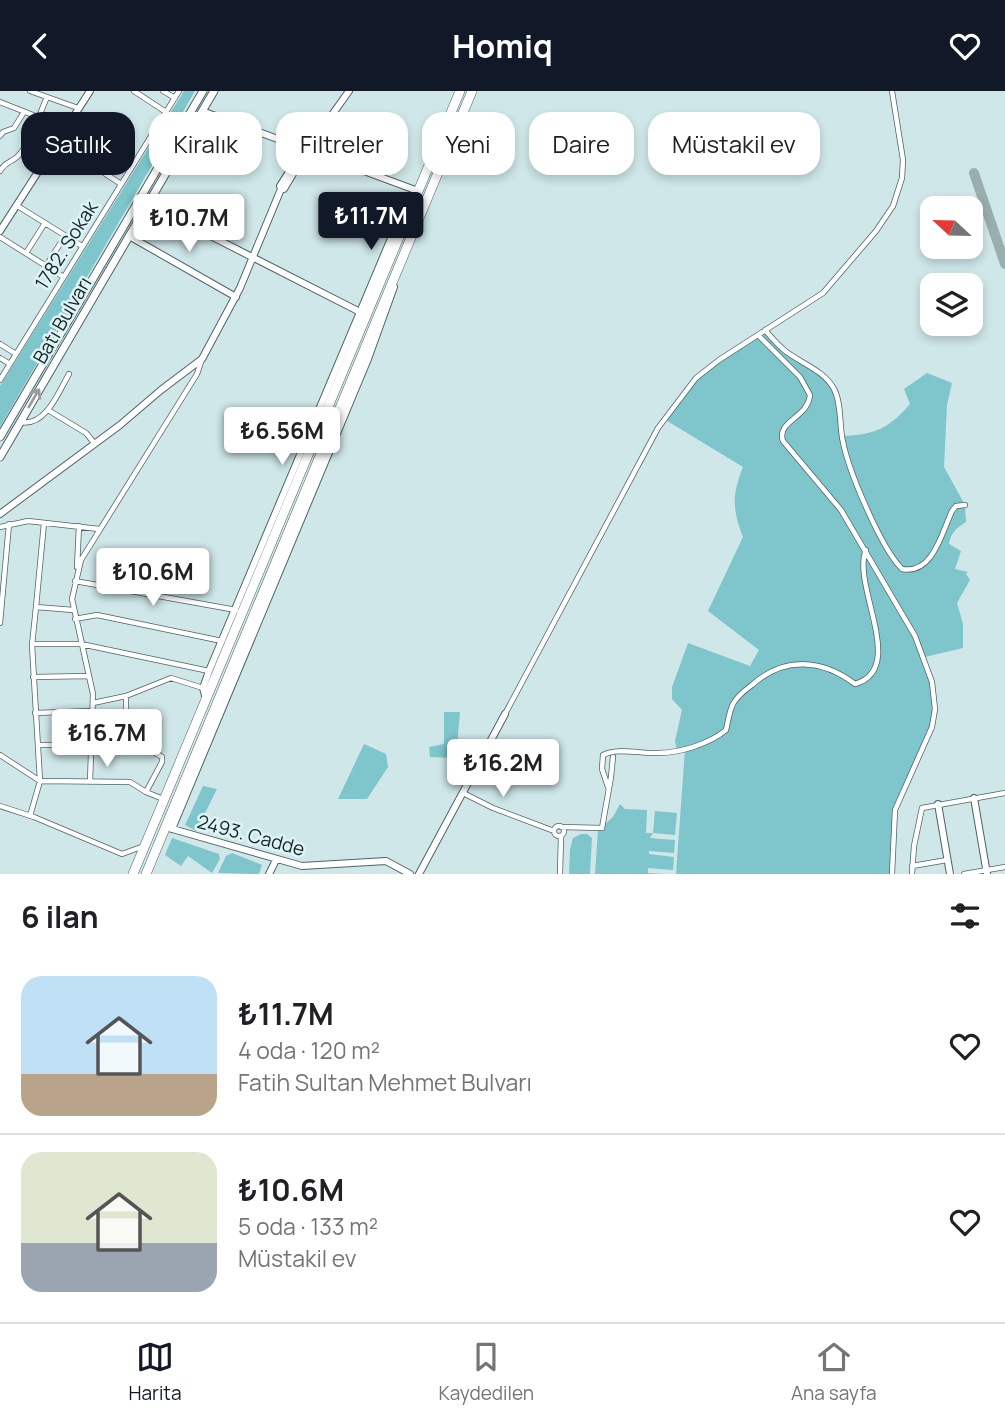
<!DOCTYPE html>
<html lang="tr">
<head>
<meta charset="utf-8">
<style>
	:root { --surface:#fff; --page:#f6f6f6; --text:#202124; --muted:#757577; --line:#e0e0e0; --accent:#111827 }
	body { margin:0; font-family:Manrope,sans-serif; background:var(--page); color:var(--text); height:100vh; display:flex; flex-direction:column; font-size:26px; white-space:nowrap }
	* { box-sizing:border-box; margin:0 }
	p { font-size:23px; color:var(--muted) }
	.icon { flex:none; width:38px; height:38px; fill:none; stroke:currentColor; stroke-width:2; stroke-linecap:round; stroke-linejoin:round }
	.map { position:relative; height:783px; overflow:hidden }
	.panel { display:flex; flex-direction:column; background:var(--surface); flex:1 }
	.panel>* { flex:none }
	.top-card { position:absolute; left:21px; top:21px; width:964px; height:63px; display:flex; gap:14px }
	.needle { width:46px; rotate:292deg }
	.buttons { position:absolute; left:920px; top:105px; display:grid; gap:14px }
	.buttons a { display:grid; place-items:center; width:63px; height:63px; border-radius:14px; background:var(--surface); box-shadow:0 4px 10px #0003; font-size:35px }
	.price { position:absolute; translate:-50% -60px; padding:0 16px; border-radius:7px; background:#fff; color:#222; font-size:23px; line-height:46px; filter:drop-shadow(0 2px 4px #0008) }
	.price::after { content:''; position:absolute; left:50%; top:42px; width:21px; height:16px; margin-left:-10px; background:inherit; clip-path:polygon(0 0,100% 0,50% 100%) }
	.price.active { background:var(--accent); color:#fff }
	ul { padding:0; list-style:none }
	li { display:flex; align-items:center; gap:21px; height:175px; padding:0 21px }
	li+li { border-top:2px solid var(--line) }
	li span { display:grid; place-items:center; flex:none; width:196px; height:140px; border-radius:21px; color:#555 }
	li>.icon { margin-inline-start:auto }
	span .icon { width:84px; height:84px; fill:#fffc; stroke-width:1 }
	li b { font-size:30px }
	h2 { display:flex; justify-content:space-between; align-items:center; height:84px; padding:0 21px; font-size:30px }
	.chip { padding:0 24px; border-radius:21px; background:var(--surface); box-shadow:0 4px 10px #0003; font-size:24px; line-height:63px }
	.chip.active { background:var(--accent); color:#fff }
	header { display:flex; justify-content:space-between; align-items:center; height:91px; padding:0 21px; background:var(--accent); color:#fff; font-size:32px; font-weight:700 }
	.menu { display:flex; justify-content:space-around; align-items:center; height:98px; border-top:2px solid var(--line); background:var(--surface); font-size:19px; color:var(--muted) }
	.menu a { display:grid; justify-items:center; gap:4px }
	.menu .active { color:var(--accent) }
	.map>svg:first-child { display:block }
	.green { fill:#7ec5cc }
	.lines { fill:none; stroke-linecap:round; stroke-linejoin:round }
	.taxiway { stroke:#9aaeae; stroke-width:10 }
	.street-casing { stroke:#4e6365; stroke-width:6 }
	.secondary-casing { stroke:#4e6365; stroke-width:8 }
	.primary-casing { stroke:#4e6365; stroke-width:9 }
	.highway-casing { stroke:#4e6365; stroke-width:10 }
	.street { stroke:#fff; stroke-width:4.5 }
	.secondary { stroke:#fff; stroke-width:6 }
	.primary { stroke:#fff; stroke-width:7 }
	.highway { stroke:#fff; stroke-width:9 }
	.oneway { stroke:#989c9c }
	.labels { text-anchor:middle; stroke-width:5; stroke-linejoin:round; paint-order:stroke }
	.street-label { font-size:19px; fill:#1a2323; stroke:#dcf4f6 }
</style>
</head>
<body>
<header><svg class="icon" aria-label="back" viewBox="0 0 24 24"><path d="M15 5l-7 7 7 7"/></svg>Homiq<svg class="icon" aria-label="heart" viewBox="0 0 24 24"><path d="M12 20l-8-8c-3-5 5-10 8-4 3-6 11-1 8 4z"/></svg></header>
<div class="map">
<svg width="1005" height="783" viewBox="0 0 1005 783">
	<rect width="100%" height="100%" fill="#cfe7e9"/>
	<path class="green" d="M184,0H195L0,336V295Z
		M765,239L782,258L821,282L834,298L842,345C874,344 890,337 910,313L904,298L927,282L952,292L947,314L944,376L965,414L966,431C957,436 950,443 949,453L961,460L955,478L968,481L966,483L970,489L957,512L963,533V557L925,566L932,591L935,618L932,636L895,719L892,783H676L685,658L677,660L675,650L682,619L672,608V596L688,552L750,575L759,559L708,520L743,446C732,417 732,404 743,376L664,328L696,287Z
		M444,621H460L456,667L430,666L429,656L444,653Z
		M364,653L386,663L388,676L367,708H338Z
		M203,695L217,698L196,740L185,734Z
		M620,713L625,718L647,719L646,742H653L655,720L677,722L675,744L653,742L650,747L675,749L674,762L649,760V763L674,766L673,779L648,777V782L665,783H595L598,739L613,726Z
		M581,743H587L592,747L590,783H569L570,758L573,747Z
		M172,747L219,763L220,768L212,782L188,765L181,775L165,764Z
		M232,762L262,774L259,783L218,782L226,765Z"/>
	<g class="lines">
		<path class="taxiway" d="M974,82L1005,173"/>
		<defs>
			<path id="street" d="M30,0L78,17
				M134,0L166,21
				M163,0L175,7
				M0,11L38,26
				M0,45L3,41L14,37L24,21
				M57,51L121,93
				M0,80C6,70 10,72 17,66C31,52 39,24 47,6
				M16,114L82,155
				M0,146L62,185
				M26,162L45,132
				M46,175L65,145
				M765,239C771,246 777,253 784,259C800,272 824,279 834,298C842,313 839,335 843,351C849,381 881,457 902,478C933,484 942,441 952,420L956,415L965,414
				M758,244L800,286L810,304C808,327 776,330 783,350L841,419L915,545L932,591L935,618L932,636L895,719L892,783
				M0,253L16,263
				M0,267L10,273
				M0,289L179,0
				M48,319L86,342L95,353
				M21,331C46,336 59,300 69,283
				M44,432L36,516L73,519
				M0,436L28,430L99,438
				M77,476L79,435
				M75,490L236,519
				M75,528L97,524L222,550
				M0,532L9,433
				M32,553H81L209,580
				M33,586L89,585
				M126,605V653L149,658L162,666V671L146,701
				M93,612L126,605L171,587L203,597
				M35,622L92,620
				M505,623L658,337L696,287L719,269L823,202L876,140L893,115L902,87L903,69L892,0
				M38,654H91
				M0,664L40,690L130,691L146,701L163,708
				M90,691L93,603L72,508L81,469L197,283L202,268
				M608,696L602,678L603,664C618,656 641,663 658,662C680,662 709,653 726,639C728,631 729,621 733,613C737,605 745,599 752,594C784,565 822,568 855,593C908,578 851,494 866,459
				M463,702L493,717L554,740
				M0,715L34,726L122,763L144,755
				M30,725L40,690L32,554L36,516
				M554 740a5 5 0 1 1 10 0a5 5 0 1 1-10 0Z
				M561,736L602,737L611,686L613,666
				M912,775L947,769
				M560,783L561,745
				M912,783L914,755L922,717L1005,702
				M964,783L1005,776"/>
			<path id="secondary" d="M202,20L418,100
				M281,98H284L297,76V73
				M148,113L360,221
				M0,140L90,0
				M129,145L236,206
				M0,423L120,334L161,299L202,268L240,197L281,98L280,95L294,73H297L349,0
				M206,608L203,597L209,580L408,107L416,101
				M974,707L987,783
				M938,713L950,783
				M169,737L302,775L386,770L410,783
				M172,738L368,268L394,196
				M269,783L276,769
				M419,783L505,623"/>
			<path id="primary" d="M0,346L203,0
				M0,366L214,0"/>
			<path id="highway" d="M133,783L460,0
				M146,783L472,0"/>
		</defs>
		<use href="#street" class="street-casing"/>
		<use href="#secondary" class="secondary-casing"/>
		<use href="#primary" class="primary-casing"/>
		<use href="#highway" class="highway-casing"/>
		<use href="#street" class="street"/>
		<use href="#secondary" class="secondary"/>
		<use href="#primary" class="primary"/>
		<use href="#highway" class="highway"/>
	</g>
	<defs><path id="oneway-shaft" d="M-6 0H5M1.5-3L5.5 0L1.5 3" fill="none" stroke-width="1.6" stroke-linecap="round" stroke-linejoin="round" transform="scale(1.75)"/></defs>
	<use class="oneway" href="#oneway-shaft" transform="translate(34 307) rotate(-60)"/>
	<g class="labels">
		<g class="street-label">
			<text transform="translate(66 154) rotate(-58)" y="7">1782. Sokak</text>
			<text transform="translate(62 229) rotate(-60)" y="7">Batı Bulvarı</text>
			<text transform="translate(251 744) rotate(15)" y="7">2493. Cadde</text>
		</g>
	</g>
</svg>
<div class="buttons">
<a><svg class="needle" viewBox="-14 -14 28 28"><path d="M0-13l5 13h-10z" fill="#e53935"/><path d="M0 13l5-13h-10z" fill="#757577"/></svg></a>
<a><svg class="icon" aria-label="layers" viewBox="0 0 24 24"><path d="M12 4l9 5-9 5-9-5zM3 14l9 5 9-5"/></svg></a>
</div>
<b class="price active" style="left:371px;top:161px">₺11.7M</b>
<b class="price" style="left:189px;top:163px">₺10.7M</b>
<b class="price" style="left:282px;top:376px">₺6.56M</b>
<b class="price" style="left:153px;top:517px">₺10.6M</b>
<b class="price" style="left:107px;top:678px">₺16.7M</b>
<b class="price" style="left:503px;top:708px">₺16.2M</b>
<div class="top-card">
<a class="chip active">Satılık</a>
<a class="chip">Kiralık</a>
<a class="chip">Filtreler</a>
<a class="chip">Yeni</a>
<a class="chip">Daire</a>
<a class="chip">Müstakil ev</a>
</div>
</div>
<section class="panel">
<h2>6 ilan<svg class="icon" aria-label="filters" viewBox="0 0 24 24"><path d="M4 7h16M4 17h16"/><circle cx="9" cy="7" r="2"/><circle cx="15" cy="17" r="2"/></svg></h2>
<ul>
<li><span style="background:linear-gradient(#bfe0f5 70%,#b9a48a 0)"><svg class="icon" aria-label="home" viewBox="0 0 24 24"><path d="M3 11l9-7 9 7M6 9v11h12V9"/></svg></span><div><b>₺11.7M</b><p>4 oda · 120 m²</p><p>Fatih Sultan Mehmet Bulvarı</p></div><svg class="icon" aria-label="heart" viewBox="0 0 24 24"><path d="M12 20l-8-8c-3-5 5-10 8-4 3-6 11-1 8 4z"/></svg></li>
<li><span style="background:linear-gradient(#dfe7d0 65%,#9aa5b1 0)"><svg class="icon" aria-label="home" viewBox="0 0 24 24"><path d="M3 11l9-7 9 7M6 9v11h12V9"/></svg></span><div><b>₺10.6M</b><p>5 oda · 133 m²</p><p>Müstakil ev</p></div><svg class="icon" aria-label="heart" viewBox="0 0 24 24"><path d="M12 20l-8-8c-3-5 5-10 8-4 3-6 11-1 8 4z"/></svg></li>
</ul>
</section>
<nav class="menu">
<a class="active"><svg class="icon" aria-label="map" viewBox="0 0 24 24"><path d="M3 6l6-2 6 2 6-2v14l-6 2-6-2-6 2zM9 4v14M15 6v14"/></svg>Harita</a>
<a><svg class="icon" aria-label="saved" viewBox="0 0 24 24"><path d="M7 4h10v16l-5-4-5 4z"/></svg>Kaydedilen</a>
<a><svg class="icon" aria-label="home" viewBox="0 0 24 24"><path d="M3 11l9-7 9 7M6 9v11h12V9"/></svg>Ana sayfa</a>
</nav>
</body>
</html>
